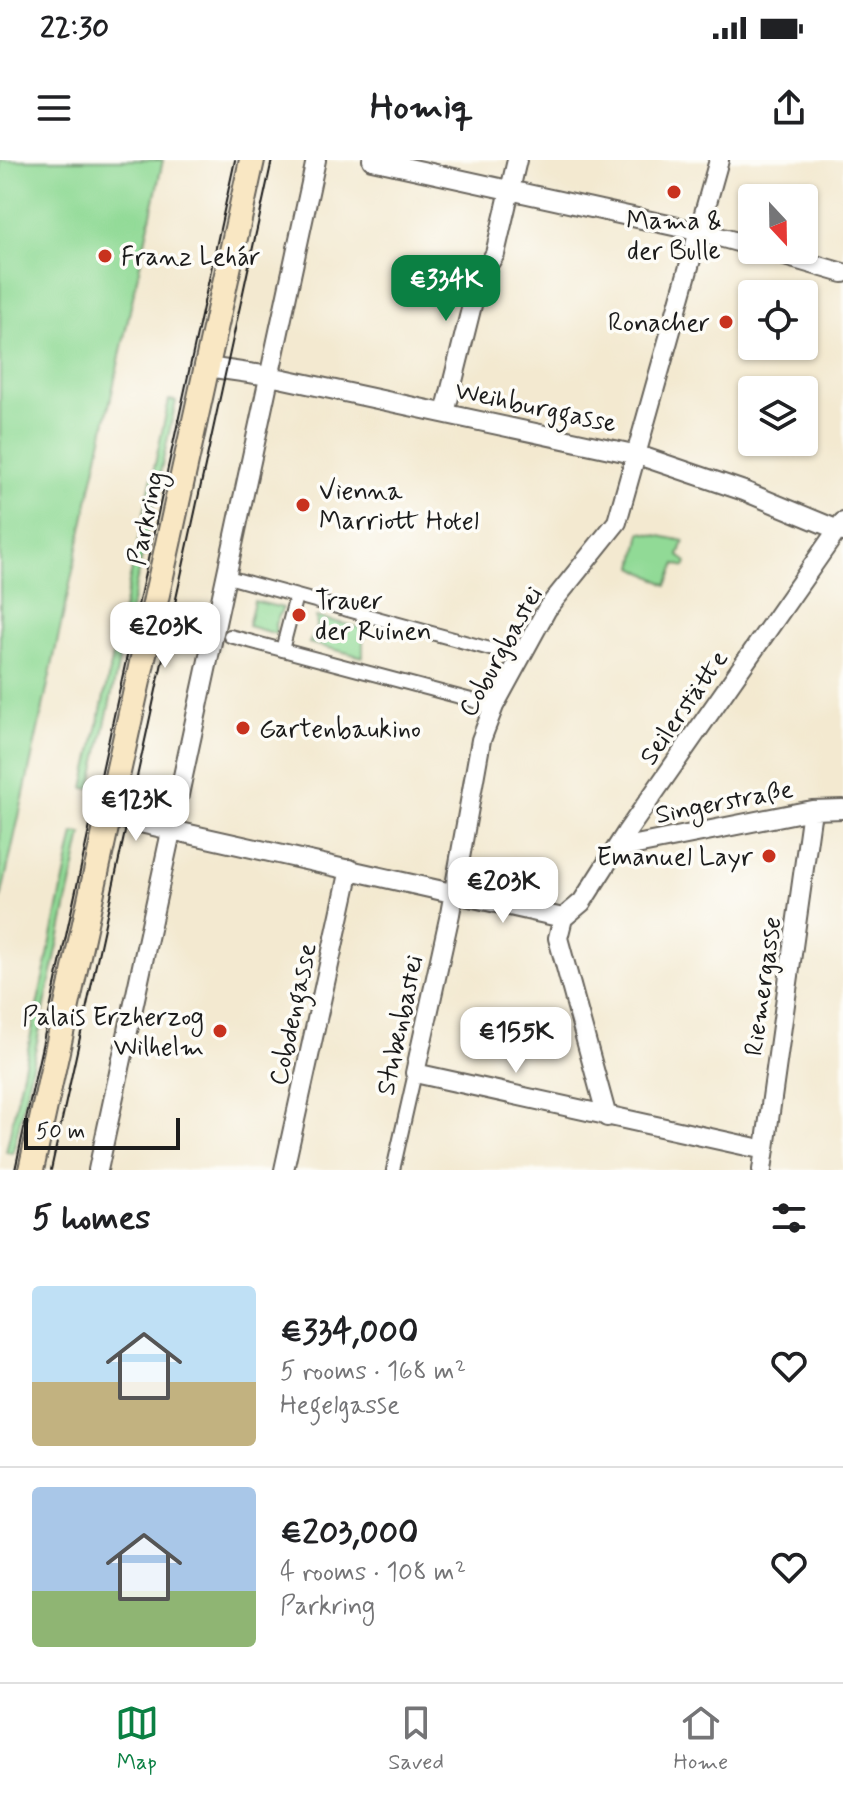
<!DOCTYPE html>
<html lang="en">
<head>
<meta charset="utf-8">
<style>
	:root { --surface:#fff; --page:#f2f2f2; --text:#202124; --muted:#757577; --line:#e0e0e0; --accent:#0b8043 }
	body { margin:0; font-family:Mynerve,sans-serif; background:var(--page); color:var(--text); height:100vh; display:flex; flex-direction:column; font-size:30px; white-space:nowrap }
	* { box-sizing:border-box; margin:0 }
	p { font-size:26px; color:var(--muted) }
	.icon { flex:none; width:44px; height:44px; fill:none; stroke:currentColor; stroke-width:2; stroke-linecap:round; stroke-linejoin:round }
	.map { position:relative; height:1010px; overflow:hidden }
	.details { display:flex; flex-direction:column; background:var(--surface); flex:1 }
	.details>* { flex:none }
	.needle { width:52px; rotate:158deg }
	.buttons { position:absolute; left:738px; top:24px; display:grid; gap:16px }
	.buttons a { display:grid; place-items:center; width:80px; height:80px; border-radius:8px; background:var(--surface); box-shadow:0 2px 6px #0004; font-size:40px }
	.scale { position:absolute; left:24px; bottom:20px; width:156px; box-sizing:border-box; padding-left:8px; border:4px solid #1c1c1c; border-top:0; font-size:22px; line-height:28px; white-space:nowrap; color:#1c1c1c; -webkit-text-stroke:6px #fdfcf7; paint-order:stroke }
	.price { position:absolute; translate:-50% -68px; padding:0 18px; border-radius:16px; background:#fff; color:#222; font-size:26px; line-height:52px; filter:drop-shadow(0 2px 4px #0008) }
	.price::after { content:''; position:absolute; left:50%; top:48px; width:24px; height:18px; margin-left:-12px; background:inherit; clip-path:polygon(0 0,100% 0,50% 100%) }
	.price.on { background:var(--accent); color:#fff }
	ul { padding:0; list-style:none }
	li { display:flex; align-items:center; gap:24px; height:200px; padding:0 32px }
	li+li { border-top:2px solid var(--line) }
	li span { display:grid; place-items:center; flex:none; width:224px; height:160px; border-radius:8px; color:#555 }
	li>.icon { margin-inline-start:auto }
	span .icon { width:96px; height:96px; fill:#fffc; stroke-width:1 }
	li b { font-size:34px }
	h2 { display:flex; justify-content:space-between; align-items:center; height:96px; padding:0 32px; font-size:34px }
	.status { display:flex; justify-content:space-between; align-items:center; height:56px; padding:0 40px; background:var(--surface); direction:ltr }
	.status svg { height:22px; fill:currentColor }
	header { display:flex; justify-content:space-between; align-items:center; height:104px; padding:0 32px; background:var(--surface); font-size:36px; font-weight:700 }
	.tabs { display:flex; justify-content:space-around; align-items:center; height:112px; border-top:2px solid var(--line); background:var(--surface); font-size:22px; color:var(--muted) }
	.tabs a { display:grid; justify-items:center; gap:4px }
	.tabs .on { color:var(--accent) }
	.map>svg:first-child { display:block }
	.green { fill:#91da96; stroke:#567b59; stroke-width:2 }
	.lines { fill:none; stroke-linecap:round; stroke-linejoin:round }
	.pedestrian-casing { stroke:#67645b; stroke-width:16 }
	.minor-casing { stroke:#67645b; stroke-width:22 }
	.secondary-casing { stroke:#67645b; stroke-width:28 }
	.pedestrian { stroke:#fff; stroke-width:12 }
	.minor { stroke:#fff; stroke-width:18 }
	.secondary { stroke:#f9e7c3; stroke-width:24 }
	.tram { stroke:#1c1c1c; stroke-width:2 }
	.poi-dot { fill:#c8321e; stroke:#fdfcf7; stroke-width:3 }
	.labels { text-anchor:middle; stroke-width:7; stroke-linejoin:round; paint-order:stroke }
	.poi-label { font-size:26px; fill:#1c1c1c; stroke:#fdfcf7; text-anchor:start }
	.street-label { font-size:26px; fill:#1c1c1c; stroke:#fdfcf7 }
</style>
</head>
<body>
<div class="status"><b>22:30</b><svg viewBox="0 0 49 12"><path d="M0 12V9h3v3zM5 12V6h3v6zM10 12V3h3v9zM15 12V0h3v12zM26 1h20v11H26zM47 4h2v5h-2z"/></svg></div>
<header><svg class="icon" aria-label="menu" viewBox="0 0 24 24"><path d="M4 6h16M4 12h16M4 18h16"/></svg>Homiq<svg class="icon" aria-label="share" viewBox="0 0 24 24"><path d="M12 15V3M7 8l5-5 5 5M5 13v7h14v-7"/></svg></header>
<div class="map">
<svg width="843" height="1010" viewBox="0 0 843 1010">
	<rect width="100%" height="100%" fill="#fdfcf7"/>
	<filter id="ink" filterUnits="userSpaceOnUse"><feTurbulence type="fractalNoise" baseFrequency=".0125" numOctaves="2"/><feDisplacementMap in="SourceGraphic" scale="16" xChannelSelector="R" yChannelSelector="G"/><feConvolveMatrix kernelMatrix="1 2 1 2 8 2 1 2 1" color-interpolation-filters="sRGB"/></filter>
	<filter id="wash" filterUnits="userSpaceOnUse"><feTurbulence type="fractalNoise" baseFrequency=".006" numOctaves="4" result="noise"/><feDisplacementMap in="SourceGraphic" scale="32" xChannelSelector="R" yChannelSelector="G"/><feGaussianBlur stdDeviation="1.8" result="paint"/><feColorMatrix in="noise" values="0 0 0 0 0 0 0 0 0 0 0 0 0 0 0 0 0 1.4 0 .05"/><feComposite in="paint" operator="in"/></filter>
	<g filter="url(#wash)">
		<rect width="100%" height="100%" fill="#f3e9d0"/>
		<path class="green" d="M0,0H163L0,743Z
			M169,240L176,241L91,629L84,628Z
			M641,372L684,381L679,396L687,402L685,407L676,404L667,425L634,407Z
			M254,441L283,448L275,464L276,474L248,466Z
			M316,457L370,470L363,480V497L309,483L317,468Z
			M74,673L82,674L13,993L6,992Z"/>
	</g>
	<g filter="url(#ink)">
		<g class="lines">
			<defs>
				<path id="pedestrian" d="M228,417L519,497
					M230,476L494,546
					M282,490L296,436
					M393,1010L415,913"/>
				<path id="minor" d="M372,0L701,72L752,86
					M719,0L617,362L547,449L494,546L481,580L450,754L415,913L765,990
					M764,90L843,113
					M207,207L270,216L638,295L744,331L843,372
					M445,253L478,121L495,94L517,0
					M109,656L563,758
					M616,689L812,650L843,649
					M563,758L582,742L626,673L843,362
					M563,758L558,778L607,957
					M98,1010L316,0
					M284,1010L350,709
					M762,1010L812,650"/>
				<path id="secondary" d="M31,1010L252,0"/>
			</defs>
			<use href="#pedestrian" class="pedestrian-casing"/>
			<use href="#minor" class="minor-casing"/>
			<use href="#secondary" class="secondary-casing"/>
			<use href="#pedestrian" class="pedestrian"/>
			<use href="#minor" class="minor"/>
			<use href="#secondary" class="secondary"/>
			<path class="tram" d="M15,1010L235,0
				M51,1010L272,0"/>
		</g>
	</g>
	<g class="poi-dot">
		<circle cx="674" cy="32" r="8"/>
		<circle cx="105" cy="96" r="8"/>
		<circle cx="726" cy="162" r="8"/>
		<circle cx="303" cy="345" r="8"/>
		<circle cx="299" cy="455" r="8"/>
		<circle cx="243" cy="568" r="8"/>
		<circle cx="769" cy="696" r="8"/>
		<circle cx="220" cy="871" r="8"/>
	</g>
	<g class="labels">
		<g class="poi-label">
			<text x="674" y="69" text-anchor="middle">Mama &amp;<tspan x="674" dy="30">der Bulle</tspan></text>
			<text x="121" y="105">Franz Lehár</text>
			<text x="710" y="171" text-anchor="end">Ronacher</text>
			<text x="319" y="339">Vienna<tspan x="319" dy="30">Marriott Hotel</tspan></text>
			<text x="315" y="449">Trauer<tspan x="315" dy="30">der Ruinen</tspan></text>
			<text x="259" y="577">Gartenbaukino</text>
			<text x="753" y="705" text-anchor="end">Emanuel Layr</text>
			<text x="204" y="865" text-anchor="end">Palais Erzherzog<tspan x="204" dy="30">Wilhelm</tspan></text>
		</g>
		<g class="street-label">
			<text transform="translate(536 246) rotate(12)" y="9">Weihburggasse</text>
			<text transform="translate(145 358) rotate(-78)" y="9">Parkring</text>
			<text transform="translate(500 491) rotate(-61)" y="9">Coburgbastei</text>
			<text transform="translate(683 547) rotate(-55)" y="9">Seilerstätte</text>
			<text transform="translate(724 641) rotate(-11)" y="9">Singerstraße</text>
			<text transform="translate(762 826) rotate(-82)" y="9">Riemergasse</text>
			<text transform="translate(292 854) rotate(-78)" y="9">Cobdengasse</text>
			<text transform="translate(399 865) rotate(-78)" y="9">Stubenbastei</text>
		</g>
	</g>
</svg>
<div class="buttons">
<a><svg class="needle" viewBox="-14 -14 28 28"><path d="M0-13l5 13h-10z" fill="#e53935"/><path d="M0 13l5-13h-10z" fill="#757577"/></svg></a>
<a><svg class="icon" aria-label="locate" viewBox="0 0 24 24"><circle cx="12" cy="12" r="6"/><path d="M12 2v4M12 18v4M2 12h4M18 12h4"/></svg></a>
<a><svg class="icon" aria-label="layers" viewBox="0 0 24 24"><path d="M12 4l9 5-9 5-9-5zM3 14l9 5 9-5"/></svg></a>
</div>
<div class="scale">50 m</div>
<b class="price on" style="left:446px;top:163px">€334K</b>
<b class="price" style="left:165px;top:510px">€203K</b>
<b class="price" style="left:136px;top:683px">€123K</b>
<b class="price" style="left:503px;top:765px">€203K</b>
<b class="price" style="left:516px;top:915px">€155K</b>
</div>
<section class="details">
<h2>5 homes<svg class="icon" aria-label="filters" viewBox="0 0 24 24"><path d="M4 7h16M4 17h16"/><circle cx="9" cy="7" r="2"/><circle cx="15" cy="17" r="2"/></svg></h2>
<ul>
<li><span style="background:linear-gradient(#bfe0f5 60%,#c2b280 0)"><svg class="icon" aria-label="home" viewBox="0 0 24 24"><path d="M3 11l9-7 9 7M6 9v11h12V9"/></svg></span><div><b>€334,000</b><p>5 rooms · 168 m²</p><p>Hegelgasse</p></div><svg class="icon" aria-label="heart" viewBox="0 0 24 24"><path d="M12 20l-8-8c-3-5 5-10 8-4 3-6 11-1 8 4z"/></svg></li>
<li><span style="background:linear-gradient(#a9c7e8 65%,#8fb573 0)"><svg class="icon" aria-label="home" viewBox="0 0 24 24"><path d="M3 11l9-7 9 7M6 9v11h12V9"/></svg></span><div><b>€203,000</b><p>4 rooms · 108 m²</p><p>Parkring</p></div><svg class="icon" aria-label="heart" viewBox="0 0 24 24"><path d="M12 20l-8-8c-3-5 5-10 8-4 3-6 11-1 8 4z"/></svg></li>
</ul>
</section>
<nav class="tabs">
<a class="on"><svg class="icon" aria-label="map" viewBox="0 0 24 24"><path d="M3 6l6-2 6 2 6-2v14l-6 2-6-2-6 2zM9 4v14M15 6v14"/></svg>Map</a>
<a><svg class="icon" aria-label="saved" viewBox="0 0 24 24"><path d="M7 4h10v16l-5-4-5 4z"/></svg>Saved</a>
<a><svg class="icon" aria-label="home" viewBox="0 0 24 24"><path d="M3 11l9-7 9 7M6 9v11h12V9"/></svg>Home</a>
</nav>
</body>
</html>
